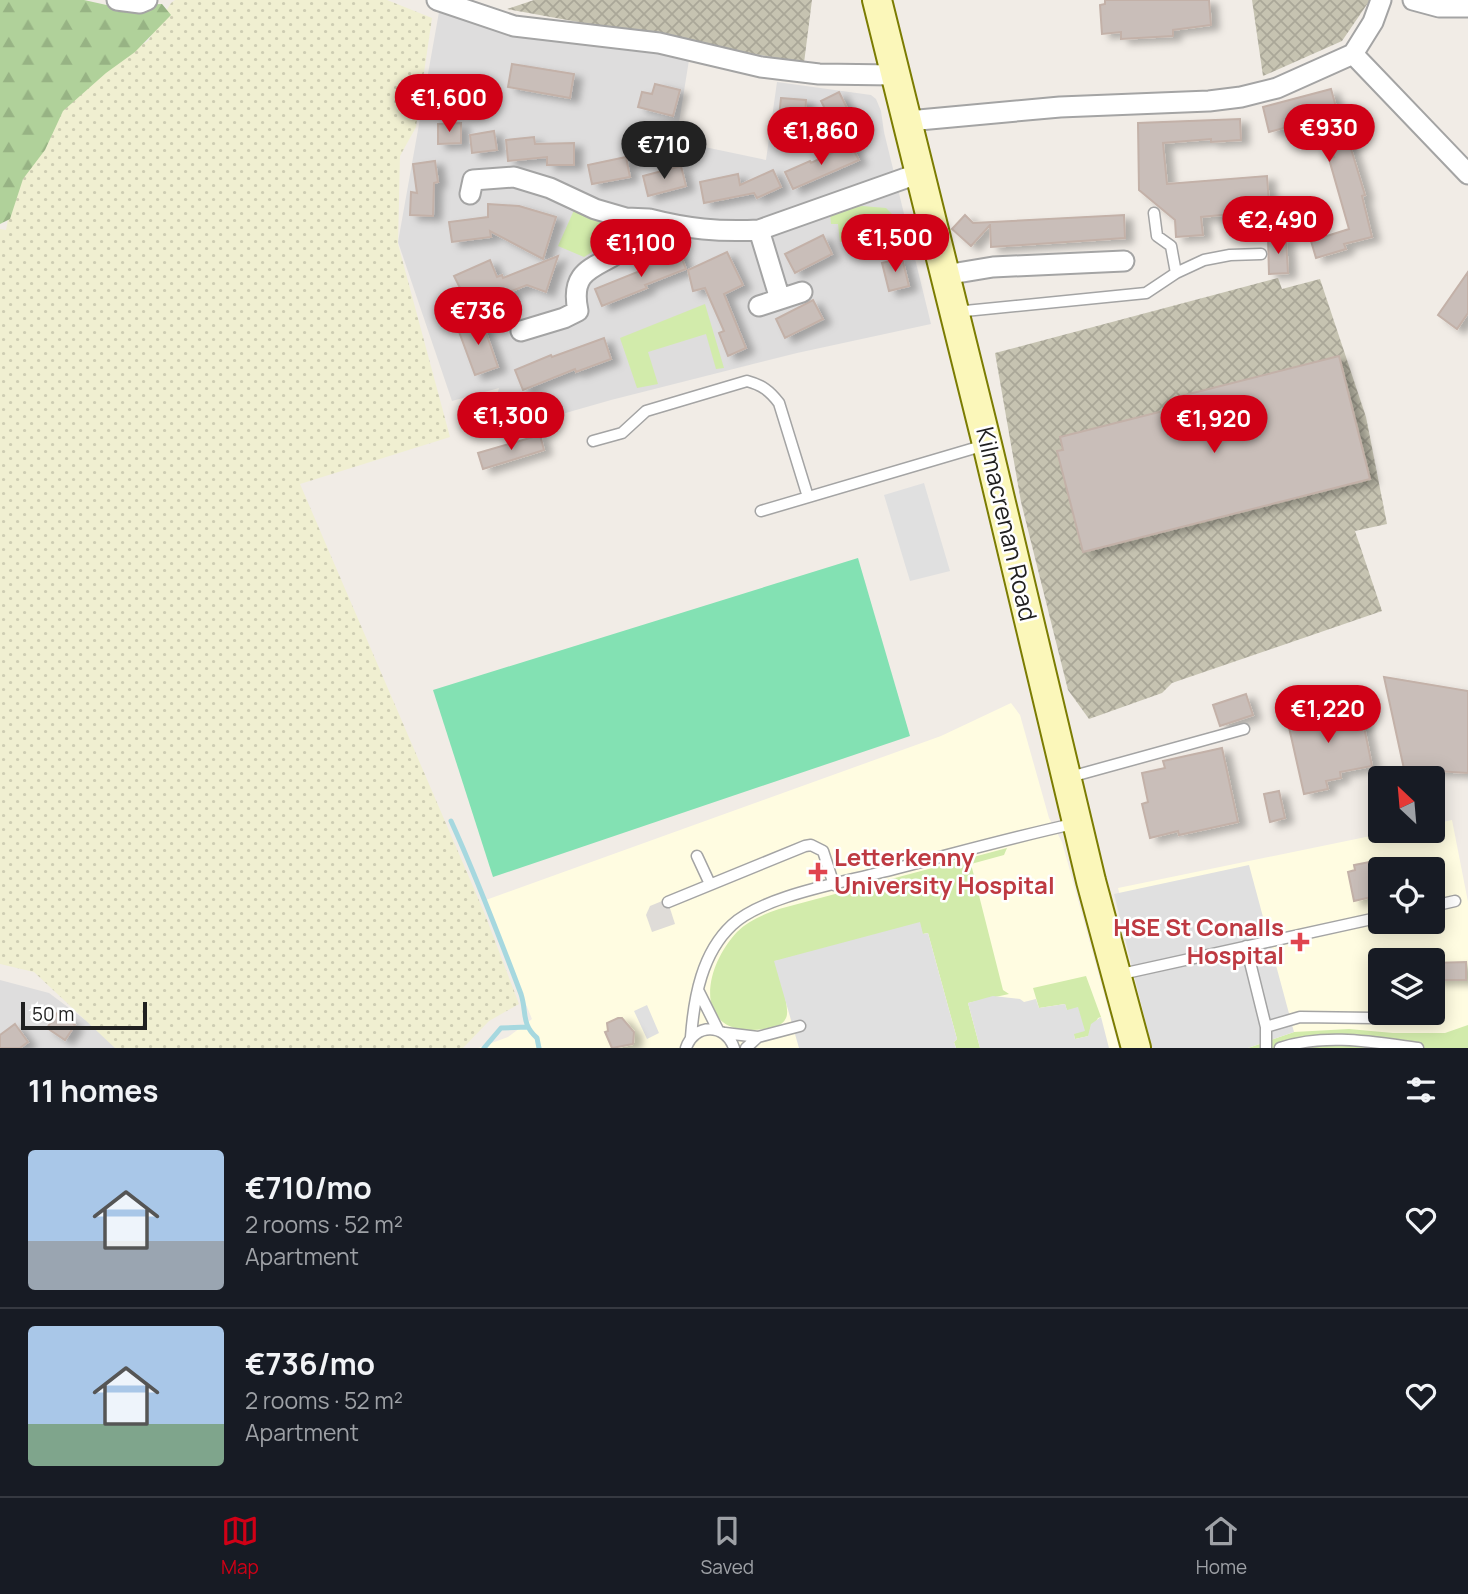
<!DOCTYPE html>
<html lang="en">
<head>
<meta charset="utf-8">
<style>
	:root { --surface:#171b24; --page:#20242c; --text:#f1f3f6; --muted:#9ea1a6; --line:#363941; --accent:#d00016 }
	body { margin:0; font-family:Manrope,sans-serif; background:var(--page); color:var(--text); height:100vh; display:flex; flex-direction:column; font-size:26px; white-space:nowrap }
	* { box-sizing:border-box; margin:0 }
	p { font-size:23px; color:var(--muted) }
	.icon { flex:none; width:38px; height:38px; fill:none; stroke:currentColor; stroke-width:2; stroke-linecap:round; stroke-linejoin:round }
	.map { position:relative; height:1048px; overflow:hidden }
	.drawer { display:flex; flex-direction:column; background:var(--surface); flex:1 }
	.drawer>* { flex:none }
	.needle { width:46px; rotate:334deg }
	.tools { position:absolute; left:1368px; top:766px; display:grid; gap:14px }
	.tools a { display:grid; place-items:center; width:77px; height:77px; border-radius:7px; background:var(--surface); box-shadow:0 4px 18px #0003; font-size:35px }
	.scale { position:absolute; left:21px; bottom:18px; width:126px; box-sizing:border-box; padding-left:7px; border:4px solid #202020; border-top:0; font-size:19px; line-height:24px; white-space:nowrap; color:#202020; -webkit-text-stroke:5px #fff; paint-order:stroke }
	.price { position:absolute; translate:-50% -60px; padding:0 16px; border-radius:24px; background:var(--accent); color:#fff; font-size:23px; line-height:46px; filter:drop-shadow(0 2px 4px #0008) }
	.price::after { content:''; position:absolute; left:50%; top:42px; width:21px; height:16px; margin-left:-10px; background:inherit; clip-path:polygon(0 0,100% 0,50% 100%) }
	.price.selected { background:#222; color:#fff }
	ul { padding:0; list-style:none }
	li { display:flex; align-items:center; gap:21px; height:175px; padding:0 28px }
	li+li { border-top:2px solid var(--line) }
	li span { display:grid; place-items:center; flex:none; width:196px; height:140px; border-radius:7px; color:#555 }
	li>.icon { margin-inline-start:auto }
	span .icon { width:84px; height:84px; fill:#fffc; stroke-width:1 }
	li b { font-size:30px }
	h2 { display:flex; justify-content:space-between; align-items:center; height:84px; padding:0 28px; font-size:30px }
	.menu { display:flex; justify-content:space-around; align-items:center; height:98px; border-top:2px solid var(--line); background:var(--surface); font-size:19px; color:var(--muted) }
	.menu a { display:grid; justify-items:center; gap:4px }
	.menu .selected { color:var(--accent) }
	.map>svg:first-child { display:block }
	.residential { fill:#dedddd }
	.education { fill:#fffce1; fill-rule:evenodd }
	.airport { fill:#dfdcd8 }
	.construction { fill:url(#construction-cross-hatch) }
	.farmland { fill:url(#farmland-dots) }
	.grass { fill:#d2ebab }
	.forest { fill:url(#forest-firs) }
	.pitch { fill:#83e1b3 }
	.parking { fill:#e0e0e0 }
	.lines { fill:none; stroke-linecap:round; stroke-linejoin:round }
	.stream { stroke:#a6d8df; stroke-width:5 }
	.building { fill:#c9beb9; stroke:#c3b1a8; stroke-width:2; filter:url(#shadow) }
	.lane-casing { stroke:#a4a4a4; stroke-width:13 }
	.street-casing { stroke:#a4a4a4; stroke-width:23 }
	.secondary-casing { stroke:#7b7c02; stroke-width:32 }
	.lane { stroke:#fff; stroke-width:10 }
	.street { stroke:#fff; stroke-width:19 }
	.secondary { stroke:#fbf7ba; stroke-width:28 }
	.health-dot { fill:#e0444e; stroke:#fff; stroke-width:2.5 }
	.labels { text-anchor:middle; stroke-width:5; stroke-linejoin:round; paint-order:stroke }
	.street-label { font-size:24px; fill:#202020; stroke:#fff }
	.health-label { font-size:24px; font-weight:bold; fill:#be3a42; stroke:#fff; text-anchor:start }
</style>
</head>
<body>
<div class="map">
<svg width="1468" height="1048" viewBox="0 0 1468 1048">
	<defs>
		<pattern id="construction-cross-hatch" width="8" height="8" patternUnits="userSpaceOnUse" patternTransform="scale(1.75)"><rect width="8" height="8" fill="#c6c3b1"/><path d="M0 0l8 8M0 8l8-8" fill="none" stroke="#aaa798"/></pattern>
		<pattern id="farmland-dots" width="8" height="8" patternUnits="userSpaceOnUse" patternTransform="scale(1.75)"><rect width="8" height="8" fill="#f0efd1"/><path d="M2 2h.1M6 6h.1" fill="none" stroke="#cecdb3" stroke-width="1.8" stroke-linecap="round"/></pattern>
		<pattern id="forest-firs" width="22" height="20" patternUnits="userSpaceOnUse" patternTransform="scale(1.75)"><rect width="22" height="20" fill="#b0d19a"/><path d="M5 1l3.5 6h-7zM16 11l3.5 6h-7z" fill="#97b384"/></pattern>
		<filter id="shadow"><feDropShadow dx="8" dy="4.5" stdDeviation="3.5" flood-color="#0004"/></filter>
	</defs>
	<rect width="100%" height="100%" fill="#f1ece6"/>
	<path class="residential" d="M439,12L495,28L599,42L689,60L676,141L766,160L777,82L871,95L876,99L881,111L884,132L931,324L797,353L611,400L485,436L499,388L452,401L398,242Z
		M0,980L49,993L123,1048H0Z"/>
	<path class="education" d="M1011,703L1020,715L1049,818L1062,842L1119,1048H478L508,1037L532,1019L483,901L941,736Z
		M1452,820L1468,902V1048H1158L1118,888L1395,831H1433V824ZM1381,870H1433V922H1381ZM1381,961H1433V1013H1381Z"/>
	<path class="airport" d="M667,899L675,924L652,932L646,915L650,906Z"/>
	<path class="construction" d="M534,0H812L804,63L507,9Z
		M1252,0H1370L1342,41L1263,76Z
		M1278,278L1282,289L1320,279L1366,417L1387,524L1355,531L1382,611L1172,683L1162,693L1089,719L1068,690L1021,502L995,353Z"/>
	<path class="farmland" d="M175,0H387L432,18L416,127L400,156L398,244L450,437L300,484L484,912L519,1004L489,1021L463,1048H115L34,972L0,964V229L6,230L20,157L80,82L148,41L171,3Z"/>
	<path class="grass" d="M862,206L886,208L904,226L840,242L838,224H831L830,213Z
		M575,208L618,224L622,230L621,234L584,257L558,246Z
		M705,304L724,368L716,369L706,334L648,352L658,384L637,388L620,338Z
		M1007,848L1004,855L971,864L1003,990L1009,994L968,1003L980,1048H956L954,1042L957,1039L928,933L775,961C778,972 791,1008 786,1018C782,1027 772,1027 764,1029C692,1039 702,969 737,932C748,921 764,914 779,909Z
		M1086,976L1101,1017L1098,1018L1089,1036L1075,1039L1065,1004L1039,1008L1033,988Z
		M1468,1025V1048H1248L1294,1032L1349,1029L1393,1033H1445Z"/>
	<path class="forest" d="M0,0H84L111,6L162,4L171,15L135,52L106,73L63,111L45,150L23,179L10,219L0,224Z"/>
	<path class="pitch" d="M858,558L910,736L493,877L433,690Z"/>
	<path class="parking" d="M924,483L950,571L910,581L884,495Z
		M1249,865L1294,1032L1248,1048H1152L1114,894Z
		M920,922L923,934L928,933L957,1039L954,1042L956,1048H799L774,961Z
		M993,996L1020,999L1024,1002L1036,999L1039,1008L1065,1004L1067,1010L1078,1007L1085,1031L1074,1034L1075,1039L1088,1036L1091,1024L1101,1017L1109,1048H980L968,1003Z
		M647,1005L659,1033L647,1039L634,1011Z"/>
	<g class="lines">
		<path class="stream" d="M451,821C477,878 499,936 521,994C527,1013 521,1024 537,1038L539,1048
			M484,1048L501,1028L527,1027"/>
	</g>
	<path class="building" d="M1105,0H1209L1211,25L1173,30V36L1121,39V32L1102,34L1100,5L1105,4Z
		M512,64L574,74L570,98L508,87Z
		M655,84L680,90L673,116L638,107L642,92L652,94Z
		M1331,89L1343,132H1345L1352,152L1365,195L1362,196L1372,237L1344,244L1346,249L1316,258L1311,241L1349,229L1329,159L1334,157L1321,118L1269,132L1263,107Z
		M839,92L854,122L836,131L821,101Z
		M781,98L806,100L805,119L779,117Z
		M1240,119L1241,140L1211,142V139L1163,143L1167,184L1267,176L1271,231L1245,233L1243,213L1201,217L1203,235L1176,237L1175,220L1139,190L1138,123Z
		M461,123V143L438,144V124Z
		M494,131L497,150L472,153L470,135Z
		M534,137L535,144L574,143V165H547V157L508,161L506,140Z
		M850,144L859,160L793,189L785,172L810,161L811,163Z
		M626,157L630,177L592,184L588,165Z
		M435,161L438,182L434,183L433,216L410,215L411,192L417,193L413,164Z
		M681,166L686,186L648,196L643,176Z
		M773,170L781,187L757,198L754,193L704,203L700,182L738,174L740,185Z
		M488,204L519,206L556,217L543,259L490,231L491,237L452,242L449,222L488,217Z
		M965,215L973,223L1124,215L1125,238L991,247L990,225L971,246L952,229Z
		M823,235L832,254L795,273L785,254Z
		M1268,238H1286L1288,273L1269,274Z
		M679,251L686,269L645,285L647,288L602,306L595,289L645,269L644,265Z
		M727,252L743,285L724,294L746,348L728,356L719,333L724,331L705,288L693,291L688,270Z
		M558,256L546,292L527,285L509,292L511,295L472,312L454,276L490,260L497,277L502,275L503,278Z
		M902,258L909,286L889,291L882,263Z
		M1468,272V313L1457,329L1438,315Z
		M813,300L823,319L785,338L776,319Z
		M481,318L498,367L475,375L458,329Z
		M604,338L611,359L576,372L575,369L523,390L515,370L551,355L552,357Z
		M1339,356L1370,479L1083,552L1057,451L1063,450L1060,437L1175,408L1173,398Z
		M540,435L544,450L483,469L478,453Z
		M1384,677L1468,691V773L1404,769Z
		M1246,694L1253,715L1220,726L1213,705Z
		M1329,705L1330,713L1360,707L1372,766L1340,772L1341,778L1326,781L1328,789L1304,794L1286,714Z
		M1222,748L1238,822L1179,835L1178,831L1150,838L1142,804L1148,802L1142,773L1165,768L1163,761Z
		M1279,791L1285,818L1270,822L1264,794Z
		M1375,861L1380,885L1374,886L1376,896L1354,901L1348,872L1355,870L1354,865Z
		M1466,962V980H1433V963Z
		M58,1012L75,1025L65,1040L47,1028Z
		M618,1018H622L634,1032L633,1044L612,1048L605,1032L608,1031L607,1023Z
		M15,1024L28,1042L20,1048H0V1035Z"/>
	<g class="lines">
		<defs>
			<path id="lane" d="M1154,213L1157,236L1171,246L1176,273
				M955,312L1146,293L1176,273L1204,260L1230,255L1261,254
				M593,441L622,433L646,411L747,381C762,385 770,391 779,403L808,497
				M761,511L985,445
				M1070,777L1244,729
				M697,856L710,884
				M668,902L805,846L811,845L823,851L834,885
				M1433,906L1455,901
				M1246,946L1266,1027V1048
				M1117,975L1381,917
				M699,992L718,1030
				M1266,1027L1300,1017L1373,1018L1388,1013
				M725,1033L758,1037L800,1026
				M691,1037C694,997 702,953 732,925C763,896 841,883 882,872C946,856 1009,838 1073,824
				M686,1048C694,1023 726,1023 734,1048
				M746,1048L758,1037
				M1280,1048C1325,1033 1373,1042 1418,1048"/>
			<path id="street" d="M117,0L140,3L147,0
				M437,0L514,26L659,43L761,67L819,74L895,75
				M1413,0L1439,7H1468
				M1353,54L1373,22L1381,0
				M908,121L1060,107L1209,101L1241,97L1277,88L1353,54L1468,174
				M470,194L473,180L514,177L550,188L595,209L626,218L649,219
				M759,230L780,299
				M945,275L993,267L1124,261
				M759,306L802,292
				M521,331L564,318L578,311C568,264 602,269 629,245C637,238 643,228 649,219C688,229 718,232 759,230L920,173"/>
			<path id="secondary" d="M877,0L987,444L1091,881L1136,1048"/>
		</defs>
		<use href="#lane" class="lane-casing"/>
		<use href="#street" class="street-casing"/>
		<use href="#secondary" class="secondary-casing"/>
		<use href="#lane" class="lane"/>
		<use href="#street" class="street"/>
		<use href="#secondary" class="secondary"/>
	</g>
	<g class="health-dot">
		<path d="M814.5 861.5h7v7h7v7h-7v7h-7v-7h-7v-7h7z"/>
		<path d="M1296.5 931.5h7v7h7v7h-7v7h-7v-7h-7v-7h7z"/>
	</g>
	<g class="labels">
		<g class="street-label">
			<text transform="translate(1006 524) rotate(77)" y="8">Kilmacrenan Road</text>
		</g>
		<g class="health-label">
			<text x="834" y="866">Letterkenny<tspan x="834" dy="28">University Hospital</tspan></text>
			<text x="1284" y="936" text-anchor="end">HSE St Conalls<tspan x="1284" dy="28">Hospital</tspan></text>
		</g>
	</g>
</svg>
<div class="tools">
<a><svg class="needle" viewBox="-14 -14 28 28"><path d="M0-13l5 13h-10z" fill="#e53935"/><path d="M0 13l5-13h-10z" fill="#9ea1a6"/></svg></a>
<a><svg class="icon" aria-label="locate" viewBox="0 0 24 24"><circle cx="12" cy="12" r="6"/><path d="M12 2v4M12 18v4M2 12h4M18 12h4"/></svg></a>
<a><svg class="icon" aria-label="layers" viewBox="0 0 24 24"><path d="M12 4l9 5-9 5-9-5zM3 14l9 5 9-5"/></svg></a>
</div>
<div class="scale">50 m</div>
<b class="price" style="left:449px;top:134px">€1,600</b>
<b class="price" style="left:1329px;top:164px">€930</b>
<b class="price" style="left:821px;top:167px">€1,860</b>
<b class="price selected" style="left:664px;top:181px">€710</b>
<b class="price" style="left:1278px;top:256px">€2,490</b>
<b class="price" style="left:895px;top:274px">€1,500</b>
<b class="price" style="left:641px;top:279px">€1,100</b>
<b class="price" style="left:478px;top:347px">€736</b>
<b class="price" style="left:511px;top:452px">€1,300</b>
<b class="price" style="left:1214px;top:455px">€1,920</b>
<b class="price" style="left:1328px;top:745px">€1,220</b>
</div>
<section class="drawer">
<h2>11 homes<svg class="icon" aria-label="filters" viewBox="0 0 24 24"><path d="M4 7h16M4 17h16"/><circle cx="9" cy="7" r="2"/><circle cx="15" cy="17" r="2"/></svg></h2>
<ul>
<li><span style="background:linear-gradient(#a9c7e8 65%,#9aa5b1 0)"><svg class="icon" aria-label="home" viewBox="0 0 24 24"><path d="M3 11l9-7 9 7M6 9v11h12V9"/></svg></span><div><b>€710/mo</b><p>2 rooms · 52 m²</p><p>Apartment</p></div><svg class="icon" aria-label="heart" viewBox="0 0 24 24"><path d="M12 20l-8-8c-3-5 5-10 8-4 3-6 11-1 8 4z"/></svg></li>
<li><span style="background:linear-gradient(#a9c7e8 70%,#7fa58c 0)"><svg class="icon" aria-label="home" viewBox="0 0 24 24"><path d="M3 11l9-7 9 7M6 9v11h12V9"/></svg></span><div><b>€736/mo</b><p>2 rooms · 52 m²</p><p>Apartment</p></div><svg class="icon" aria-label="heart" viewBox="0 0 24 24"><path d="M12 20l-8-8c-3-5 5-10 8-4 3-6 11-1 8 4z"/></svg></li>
</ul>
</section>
<nav class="menu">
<a class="selected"><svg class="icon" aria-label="map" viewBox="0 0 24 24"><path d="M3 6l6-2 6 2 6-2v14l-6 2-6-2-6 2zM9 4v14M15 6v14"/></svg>Map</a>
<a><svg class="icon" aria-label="saved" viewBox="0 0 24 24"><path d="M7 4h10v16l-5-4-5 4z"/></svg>Saved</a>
<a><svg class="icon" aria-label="home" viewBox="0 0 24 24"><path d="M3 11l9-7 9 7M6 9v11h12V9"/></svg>Home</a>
</nav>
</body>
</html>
